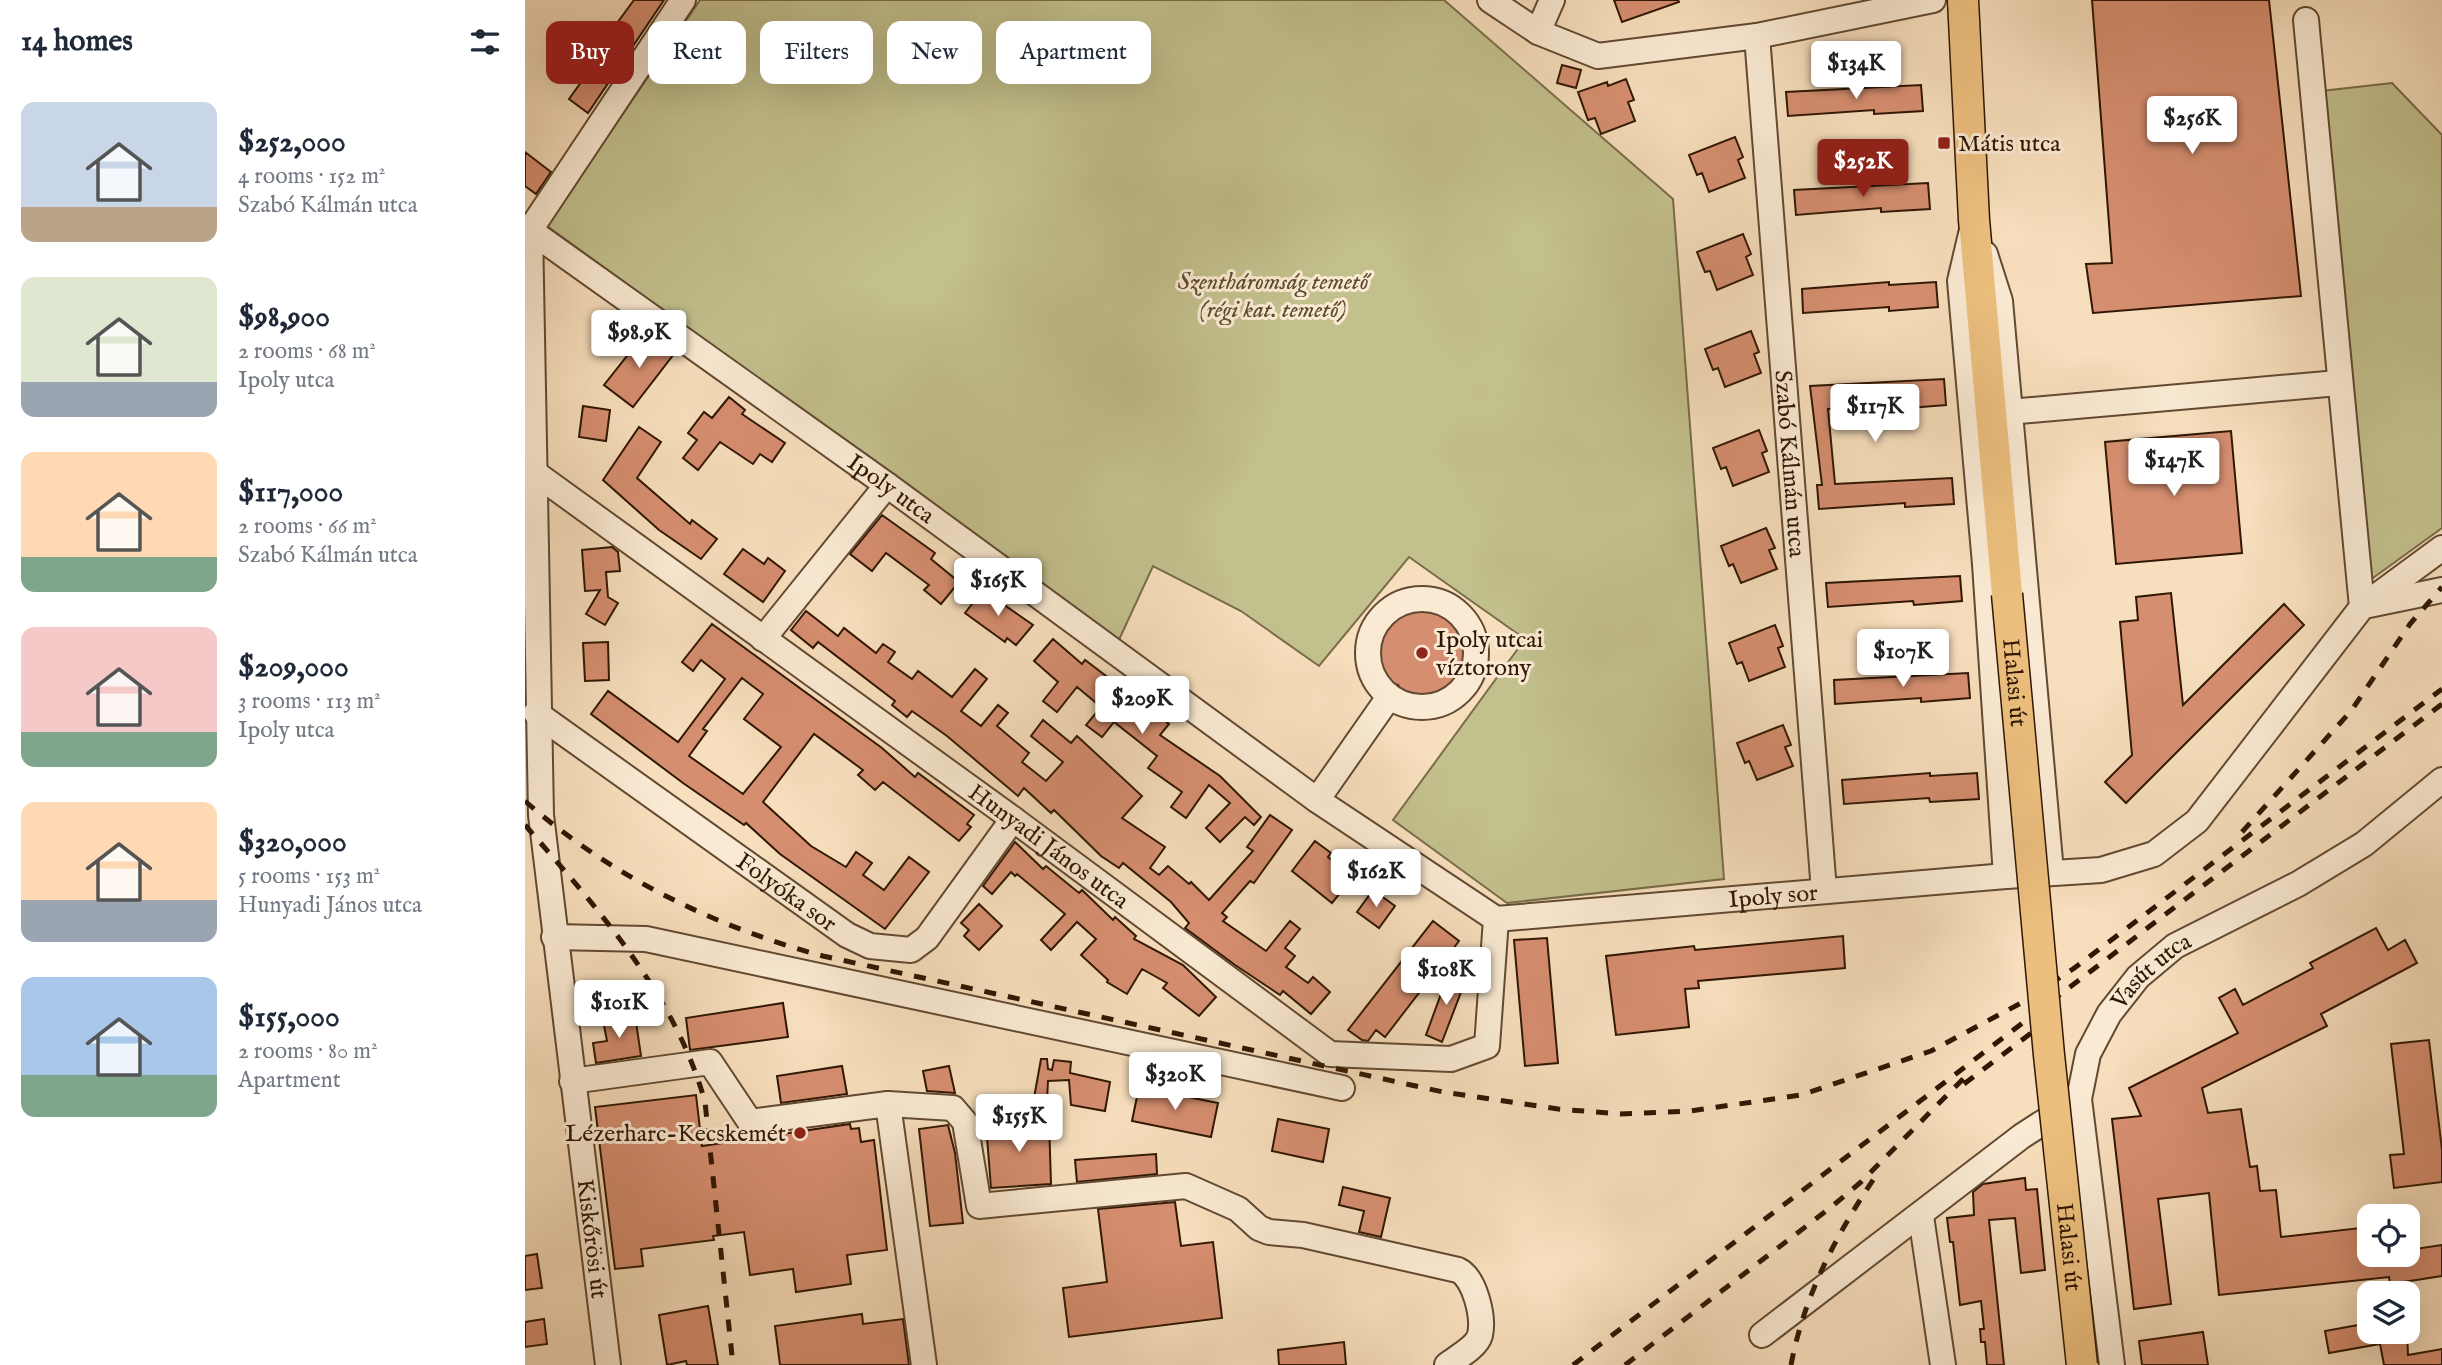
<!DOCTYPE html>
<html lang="en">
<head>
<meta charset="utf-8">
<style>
	:root { --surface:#fff; --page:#f6f6f7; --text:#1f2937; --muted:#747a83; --accent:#8f2418 }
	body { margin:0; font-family:"IM FELL English",serif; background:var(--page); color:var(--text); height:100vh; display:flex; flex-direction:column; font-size:26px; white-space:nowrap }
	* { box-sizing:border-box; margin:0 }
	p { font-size:23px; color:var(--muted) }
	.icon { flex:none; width:38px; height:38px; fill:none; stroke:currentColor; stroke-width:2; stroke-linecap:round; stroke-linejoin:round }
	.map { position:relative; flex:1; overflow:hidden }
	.details { display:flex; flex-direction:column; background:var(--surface); width:525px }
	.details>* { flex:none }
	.top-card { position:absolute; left:21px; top:21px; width:665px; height:63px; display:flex; gap:14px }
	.controls { position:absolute; left:1832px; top:1204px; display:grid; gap:14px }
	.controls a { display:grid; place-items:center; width:63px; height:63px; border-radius:14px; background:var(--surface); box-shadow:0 7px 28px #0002; font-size:35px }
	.price { position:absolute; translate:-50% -60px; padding:0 16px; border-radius:7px; background:#fff; color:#222; font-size:23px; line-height:46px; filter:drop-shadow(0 2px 4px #0008) }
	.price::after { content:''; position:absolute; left:50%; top:42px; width:21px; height:16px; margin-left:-10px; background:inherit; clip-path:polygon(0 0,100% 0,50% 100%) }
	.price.selected { background:var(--accent); color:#fff }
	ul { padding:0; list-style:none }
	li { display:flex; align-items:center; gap:21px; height:175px; padding:0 21px }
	li span { display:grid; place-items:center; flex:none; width:196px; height:140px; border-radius:14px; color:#555 }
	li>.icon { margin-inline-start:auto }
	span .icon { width:84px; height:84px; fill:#fffc; stroke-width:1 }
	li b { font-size:30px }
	h2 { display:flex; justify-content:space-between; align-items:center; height:84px; padding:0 21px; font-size:30px }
	.pill { padding:0 24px; border-radius:14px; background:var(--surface); box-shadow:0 7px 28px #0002; font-size:24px; line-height:63px }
	.pill.selected { background:var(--accent); color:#fff }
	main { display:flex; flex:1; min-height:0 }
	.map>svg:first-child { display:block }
	.green { fill:#c2c08d; stroke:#796c48; stroke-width:2 }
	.building { fill:#d68e70; stroke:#301703; stroke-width:2; fill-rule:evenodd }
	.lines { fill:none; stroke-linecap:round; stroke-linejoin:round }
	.minor-casing { stroke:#624931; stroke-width:28 }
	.major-casing { stroke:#301703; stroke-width:33 }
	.minor { stroke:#faead3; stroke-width:24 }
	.major { stroke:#ecbf7e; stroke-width:30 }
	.rail { stroke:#301703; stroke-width:5; stroke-dasharray:12 12; stroke-linecap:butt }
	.major-bridge-casing { stroke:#301703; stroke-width:33; stroke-linecap:butt }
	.major-bridge { stroke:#ecbf7e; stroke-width:30 }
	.poi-dot { fill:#8f2418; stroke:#faead3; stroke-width:2.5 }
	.labels { text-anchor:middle; stroke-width:6; stroke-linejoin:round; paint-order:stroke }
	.poi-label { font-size:24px; fill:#301703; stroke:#faead3; text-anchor:start }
	.park-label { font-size:24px; font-style:italic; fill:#5c4a2c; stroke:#faead3 }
	.street-label { font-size:24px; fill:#301703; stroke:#faead3 }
</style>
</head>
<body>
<main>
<section class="details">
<h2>14 homes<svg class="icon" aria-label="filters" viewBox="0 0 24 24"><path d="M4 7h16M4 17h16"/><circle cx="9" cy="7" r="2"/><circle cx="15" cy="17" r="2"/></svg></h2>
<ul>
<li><span style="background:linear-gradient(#c9d6e8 75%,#b9a48a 0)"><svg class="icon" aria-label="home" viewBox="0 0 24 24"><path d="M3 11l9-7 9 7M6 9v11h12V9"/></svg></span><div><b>$252,000</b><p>4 rooms · 152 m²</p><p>Szabó Kálmán utca</p></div></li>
<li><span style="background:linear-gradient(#dfe7d0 75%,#9aa5b1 0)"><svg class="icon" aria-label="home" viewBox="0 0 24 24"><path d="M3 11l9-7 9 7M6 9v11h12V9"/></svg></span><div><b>$98,900</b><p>2 rooms · 68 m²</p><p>Ipoly utca</p></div></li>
<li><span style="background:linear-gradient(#ffd9b3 75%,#7fa58c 0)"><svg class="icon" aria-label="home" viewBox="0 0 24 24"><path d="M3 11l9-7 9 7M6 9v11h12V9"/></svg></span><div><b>$117,000</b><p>2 rooms · 66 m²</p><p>Szabó Kálmán utca</p></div></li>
<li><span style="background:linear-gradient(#f6c9c9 75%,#7fa58c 0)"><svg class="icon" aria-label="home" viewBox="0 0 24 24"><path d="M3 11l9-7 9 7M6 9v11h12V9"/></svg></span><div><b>$209,000</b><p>3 rooms · 113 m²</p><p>Ipoly utca</p></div></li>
<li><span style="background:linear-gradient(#ffd9b3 70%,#9aa5b1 0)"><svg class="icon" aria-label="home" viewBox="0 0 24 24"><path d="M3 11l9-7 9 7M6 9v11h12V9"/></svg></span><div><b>$320,000</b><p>5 rooms · 153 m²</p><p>Hunyadi János utca</p></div></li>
<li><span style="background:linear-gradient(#a9c7e8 70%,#7fa58c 0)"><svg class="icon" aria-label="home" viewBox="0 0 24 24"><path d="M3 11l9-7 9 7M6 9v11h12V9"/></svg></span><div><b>$155,000</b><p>2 rooms · 80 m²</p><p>Apartment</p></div></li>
</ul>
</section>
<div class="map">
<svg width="1917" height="1365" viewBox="0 0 1917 1365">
	<rect width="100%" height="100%" fill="#f7debc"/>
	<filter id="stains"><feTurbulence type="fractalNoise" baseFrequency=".00286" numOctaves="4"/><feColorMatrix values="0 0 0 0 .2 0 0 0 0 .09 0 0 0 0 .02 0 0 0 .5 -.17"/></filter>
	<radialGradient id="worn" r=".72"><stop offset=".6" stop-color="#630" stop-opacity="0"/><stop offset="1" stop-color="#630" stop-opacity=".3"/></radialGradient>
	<path class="green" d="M175,0H919L1148,199L1199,879L982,903L868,820L1000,639L884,557L794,666L716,611L628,566L593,642L22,226Z
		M1867,83L1917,135V528L1830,591L1788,92Z"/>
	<path class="building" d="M109,0H139L63,113L44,99L64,71L59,68Z
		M1089,0H1153L1154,2L1097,22Z
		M1567,0H1744L1776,296L1568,313L1561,264L1587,263Z
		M1037,65L1056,70L1051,88L1032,83Z
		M1101,79L1109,100L1103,102L1110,121L1076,134L1070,118L1063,120L1053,92L1082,82L1083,86Z
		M1396,85L1398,111L1349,114V110L1263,116L1261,92Z
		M1210,137L1218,157L1213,160L1220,178L1184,192L1177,173L1172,175L1164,155Z
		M0,152L26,172L11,194L0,186Z
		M1403,183L1405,209L1356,212V208L1271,215L1269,190Z
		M1218,234L1226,254L1221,257L1228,275L1192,290L1185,271L1180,272L1172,252Z
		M1364,282V285L1411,282L1413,307L1364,311V307L1278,313L1277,289Z
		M1226,331L1234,352L1229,354L1236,373L1200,387L1193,368L1188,370L1180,349Z
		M121,332L149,354L108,407L79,385Z
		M1419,379L1421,405L1372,409V404L1303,409L1310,484L1427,478L1429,504L1380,507V503L1294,509L1292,485H1297L1285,386Z
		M204,397L220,410L217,414L260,443L247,462L235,454L228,464L195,442L173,470L158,458L172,440L163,433L179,412L187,418Z
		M58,406L85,410L81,441L54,437Z
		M114,427L136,442L112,478L165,524L167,520L192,539L176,559L134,530L78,480Z
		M1234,430L1242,451L1237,453L1244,472L1208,486L1201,467L1196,469L1188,448Z
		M1706,431L1717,553L1591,564L1580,442Z
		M357,515L410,553L406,559L434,582L416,604L399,590L404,585L361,553L347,571L325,554Z
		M1241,528L1250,548L1244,550L1252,569L1216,583L1208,564L1204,566L1196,546Z
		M87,547L93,552L95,571L81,572L83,597L93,603L80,625L61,614L75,590L60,591L57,550Z
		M218,549L239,564L243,558L260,571L238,602L199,574Z
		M1435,576L1437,601L1389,605L1388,601L1303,607L1301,583Z
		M458,590L508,625L491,645L482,638L480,642L440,613Z
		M1646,593L1658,705L1759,604L1779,625L1601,803L1580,782L1607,755L1595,622L1613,620L1611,597Z
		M899,605L927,615L939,630L945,649L942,668L932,685L916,696L897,700L879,697L873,685L860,683L851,667L849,647L862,619L879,608Z
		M281,611L313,636L319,628L351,653L358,644L370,652L363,662L387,679L393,671L427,697L450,669L462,679L436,711L456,726L473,705L483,713L472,726L504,753L497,762L521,781L538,762L506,736L518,720L546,743L552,736L617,796L597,818L640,847L625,868L634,875L643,866L664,884L666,882L684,900L728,851L722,847L745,815L767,830L729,883L725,881L697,913L702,917L698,921L741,951L765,921L775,929L760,948L770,956L761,967L783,983L788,977L805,992L786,1014L758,991L755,995L710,965L660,928L664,923L646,902L598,863L594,868L576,856L529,810L526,813L499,788L493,796L422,736L387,711L382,717L367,705L370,701L293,642L288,648L266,630Z
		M187,624L357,748L390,777L393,773L449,815L442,824L446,827L434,841L358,782L350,790L333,775L338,770L289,734L238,802L286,846L321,867L331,852L347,863L338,875L359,890L384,857L404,872L360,929L255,854L221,823L219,825L158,783L66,714L83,691L153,742L200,679L176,660L168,671L157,662ZM217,678L238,694L219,719L256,747L218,794L164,756L182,731L178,729Z
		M1250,625L1258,646L1253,648L1260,667L1224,681L1217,662L1212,664L1204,643Z
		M528,639L557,664L560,660L644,724L635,735L695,776L736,817L729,825L720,817L695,842L681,828L705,803L684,785L661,818L646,807L657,792L623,768L632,756L589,722L577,737L561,725L576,707L552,687L532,712L518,701L533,682L509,661Z
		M83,642L84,680L60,681L58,643Z
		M1443,673L1445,698L1396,702V698L1310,704L1309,680Z
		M1258,725L1266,745L1260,747L1268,766L1232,780L1224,761L1220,763L1212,743Z
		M1405,773V776L1452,773L1454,799L1405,802L1404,798L1319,804L1317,780Z
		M790,841L806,853L803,857L828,877L807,903L767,871Z
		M490,842L518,869L521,866L554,893L557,890L588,920L590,917L611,936L609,939L658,965L691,997L674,1016L638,988L642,983L617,969L602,994L582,982L583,980L556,955L571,939L552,922L526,950L516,940L540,914L492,874L490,876L486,872L467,894L458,886Z
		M848,890L870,906L854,928L832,912Z
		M454,904L477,926L454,950L439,936L444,930L436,923Z
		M908,921L934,941L860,1037L851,1030L843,1041L837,1040L823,1030Z
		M1851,928L1863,950L1880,940L1892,963L1796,1014L1802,1026L1677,1088L1683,1113L1716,1109L1725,1167L1732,1166L1735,1191L1751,1190L1756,1237L1844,1227V1255H1883V1250L1917,1245V1276L1865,1284L1864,1277L1694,1295L1684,1193L1633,1199L1646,1304L1609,1309L1587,1119L1616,1116L1604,1088L1713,1033L1694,998L1710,989L1718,1005L1788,968L1785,963Z
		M1318,936L1320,968L1173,981L1174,988L1160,989L1164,1027L1091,1035L1081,956L1169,946L1170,950Z
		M1022,938L1033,1063L1000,1066L989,940Z
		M924,972L941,979L917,1042L901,1035Z
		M258,1003L263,1037L165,1050L161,1018Z
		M110,1015L116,1056L71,1063L68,1043L82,1041L78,1020Z
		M1904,1040L1917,1150V1182L1869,1188L1865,1155L1879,1154L1866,1044Z
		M516,1059H522L523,1069L527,1070L529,1060L546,1062L545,1073L585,1082L580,1111L546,1105L544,1080L523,1081L522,1101L509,1098Z
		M317,1066L322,1094L256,1103L252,1076Z
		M424,1066L430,1093L402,1091L398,1071Z
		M614,1087L693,1103L686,1137L607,1121Z
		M171,1095L177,1146L325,1124L326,1129L334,1128L336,1142L349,1140L362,1250L322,1255L326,1284L271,1292L268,1269L225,1275L219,1232L188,1236L189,1240L116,1249L118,1266L90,1269L70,1107Z
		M753,1119L804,1129L798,1162L747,1151Z
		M524,1122L526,1184L466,1188L461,1124Z
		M423,1125L430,1153L438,1223L405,1226L394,1129Z
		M631,1154L632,1174L552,1182L550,1160Z
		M1500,1178L1501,1190L1512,1189L1520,1270L1496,1273L1490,1218L1464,1220L1479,1365H1462L1460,1342H1456L1455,1329H1459L1456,1301L1435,1305L1428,1242H1425L1422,1218L1449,1215L1448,1192L1458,1184Z
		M818,1187L865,1198L856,1237L834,1232L839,1211L814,1205Z
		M650,1202L656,1246L688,1242L697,1318L544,1337L538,1288L582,1282L573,1209Z
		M12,1254L17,1288L0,1290V1256Z
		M183,1306L193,1365H162L161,1361L142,1365L134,1315Z
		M337,1314L338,1324L378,1319L384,1365H255L250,1326Z
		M19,1319L22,1344L0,1347V1322Z
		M1844,1323V1332H1882L1883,1355L1917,1349V1365H1859L1855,1344L1804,1353L1800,1331Z
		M1678,1332L1683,1365H1617L1614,1341Z
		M819,1342L821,1365H754L753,1350Z"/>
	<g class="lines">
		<defs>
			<g id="minor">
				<path d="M965,0L1013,32L1073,56L1232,36L1408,0"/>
				<path d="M1781,20L1837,607"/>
				<path d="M1013,32L1027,0"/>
				<path id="s1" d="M1232,36L1299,891"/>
				<path id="s2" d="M0,227L362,485L792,800L971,919"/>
				<path id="s3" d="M5,230L16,815L83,1365"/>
				<path d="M5,230L158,0"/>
				<path d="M1446,234L1435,281L1460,564L1481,876"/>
				<path d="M1460,254L1475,301L1526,872"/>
				<path d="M1484,412L1813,383"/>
				<path id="s4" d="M10,473L488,819L805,1054L926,1059L962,1046L971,919"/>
				<circle cx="897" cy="653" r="54"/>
				<path d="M1844,605L1917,590"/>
				<path d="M238,639L362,485"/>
				<path id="s5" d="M11,713L322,935L345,946L386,950L402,938L488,819"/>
				<path d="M792,800L864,697"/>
				<path id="s6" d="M971,919L1481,876L1576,870L1629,854L1672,821L1837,607L1917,548"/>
				<path d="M29,937L121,939L817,1088"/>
				<path d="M47,1081L185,1062L225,1122L363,1104L399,1365"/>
				<path d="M363,1104L428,1108L440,1122L454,1206L661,1186L713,1209L734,1228L744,1232L778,1235L933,1270C950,1278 959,1317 955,1335C952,1347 931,1358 922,1365"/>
				<path d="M1396,1216L1418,1365"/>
				<path d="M1237,1335L1497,1136L1545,1105"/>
				<path id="s7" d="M1587,1365L1554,1099L1563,1054L1584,1014L1613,977L1650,946L1773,884L1839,844L1917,780"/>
			</g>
			<path id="major" d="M1438,0L1449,220L1482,594"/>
		</defs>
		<use href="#minor" class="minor-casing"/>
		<use href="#major" class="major-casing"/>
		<use href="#minor" class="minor"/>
		<use href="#major" class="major"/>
		<path class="rail" d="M0,801C85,876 190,927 298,956L918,1092L1033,1109L1095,1114L1165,1111L1276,1095L1406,1051L1496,1003L1548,969L1917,689
			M0,825C72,908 150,994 180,1102L208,1365
			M1717,832L1826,711L1885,624L1917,587
			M1439,1084L1514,1027
			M1048,1365L1917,704
			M1100,1365L1305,1208L1336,1182L1443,1074
			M1266,1365C1279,1296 1311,1235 1350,1177"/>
		<defs>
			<g id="major-bridge">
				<path id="s8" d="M1482,594L1524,1055L1557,1365"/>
			</g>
		</defs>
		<use href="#major-bridge" class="major-bridge-casing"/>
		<use href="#major-bridge" class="major-bridge"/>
	</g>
	<g class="poi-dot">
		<rect x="1412" y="136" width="14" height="14" rx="3.5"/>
		<circle cx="897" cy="653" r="7"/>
		<circle cx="275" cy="1133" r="7"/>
	</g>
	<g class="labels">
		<g class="poi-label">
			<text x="1433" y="151">Mátis utca</text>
			<text x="911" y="647">Ipoly utcai<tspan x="911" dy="28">víztorony</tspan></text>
			<text x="261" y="1141" text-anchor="end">Lézerharc-Kecskemét</text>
		</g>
		<g class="park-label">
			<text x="748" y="289">Szentháromság temető<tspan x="748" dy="28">(régi kat. temető)</tspan></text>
		</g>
		<g class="street-label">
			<text dy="8" stroke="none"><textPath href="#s1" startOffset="429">Szabó Kálmán utca</textPath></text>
			<text dy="8" stroke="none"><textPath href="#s2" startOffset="450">Ipoly utca</textPath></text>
			<text dy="8" stroke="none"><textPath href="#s8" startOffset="89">Halasi út</textPath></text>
			<text dy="8" stroke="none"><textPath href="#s4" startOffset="635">Hunyadi János utca</textPath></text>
			<text dy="8" stroke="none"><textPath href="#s5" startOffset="308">Folyóka sor</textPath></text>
			<text dy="8" stroke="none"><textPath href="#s6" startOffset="278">Ipoly sor</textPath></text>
			<text dy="8" stroke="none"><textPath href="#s7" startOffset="420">Vasút utca</textPath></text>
			<text dy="8" stroke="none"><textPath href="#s3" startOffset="1012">Kiskőrösi út</textPath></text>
			<text dy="8" stroke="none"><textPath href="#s8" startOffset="656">Halasi út</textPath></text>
		</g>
	</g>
	<rect width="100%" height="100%" filter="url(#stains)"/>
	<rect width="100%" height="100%" fill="url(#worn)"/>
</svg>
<div class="controls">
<a><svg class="icon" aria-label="locate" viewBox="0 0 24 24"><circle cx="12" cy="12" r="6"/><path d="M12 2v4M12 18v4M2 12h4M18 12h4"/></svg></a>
<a><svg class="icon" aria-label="layers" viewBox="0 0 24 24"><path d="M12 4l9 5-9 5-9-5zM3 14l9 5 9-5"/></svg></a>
</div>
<b class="price" style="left:1331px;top:101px">$134K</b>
<b class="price" style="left:1667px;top:156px">$256K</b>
<b class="price selected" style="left:1338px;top:199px">$252K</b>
<b class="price" style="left:114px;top:370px">$98.9K</b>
<b class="price" style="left:1350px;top:444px">$117K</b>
<b class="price" style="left:1649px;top:498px">$147K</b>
<b class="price" style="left:473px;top:618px">$165K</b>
<b class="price" style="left:1378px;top:689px">$107K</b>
<b class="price" style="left:617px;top:736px">$209K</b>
<b class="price" style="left:851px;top:909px">$162K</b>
<b class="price" style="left:921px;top:1007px">$108K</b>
<b class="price" style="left:94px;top:1040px">$101K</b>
<b class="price" style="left:650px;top:1112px">$320K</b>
<b class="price" style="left:494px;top:1154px">$155K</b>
<div class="top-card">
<a class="pill selected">Buy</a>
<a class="pill">Rent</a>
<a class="pill">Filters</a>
<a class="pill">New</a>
<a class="pill">Apartment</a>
</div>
</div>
</main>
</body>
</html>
